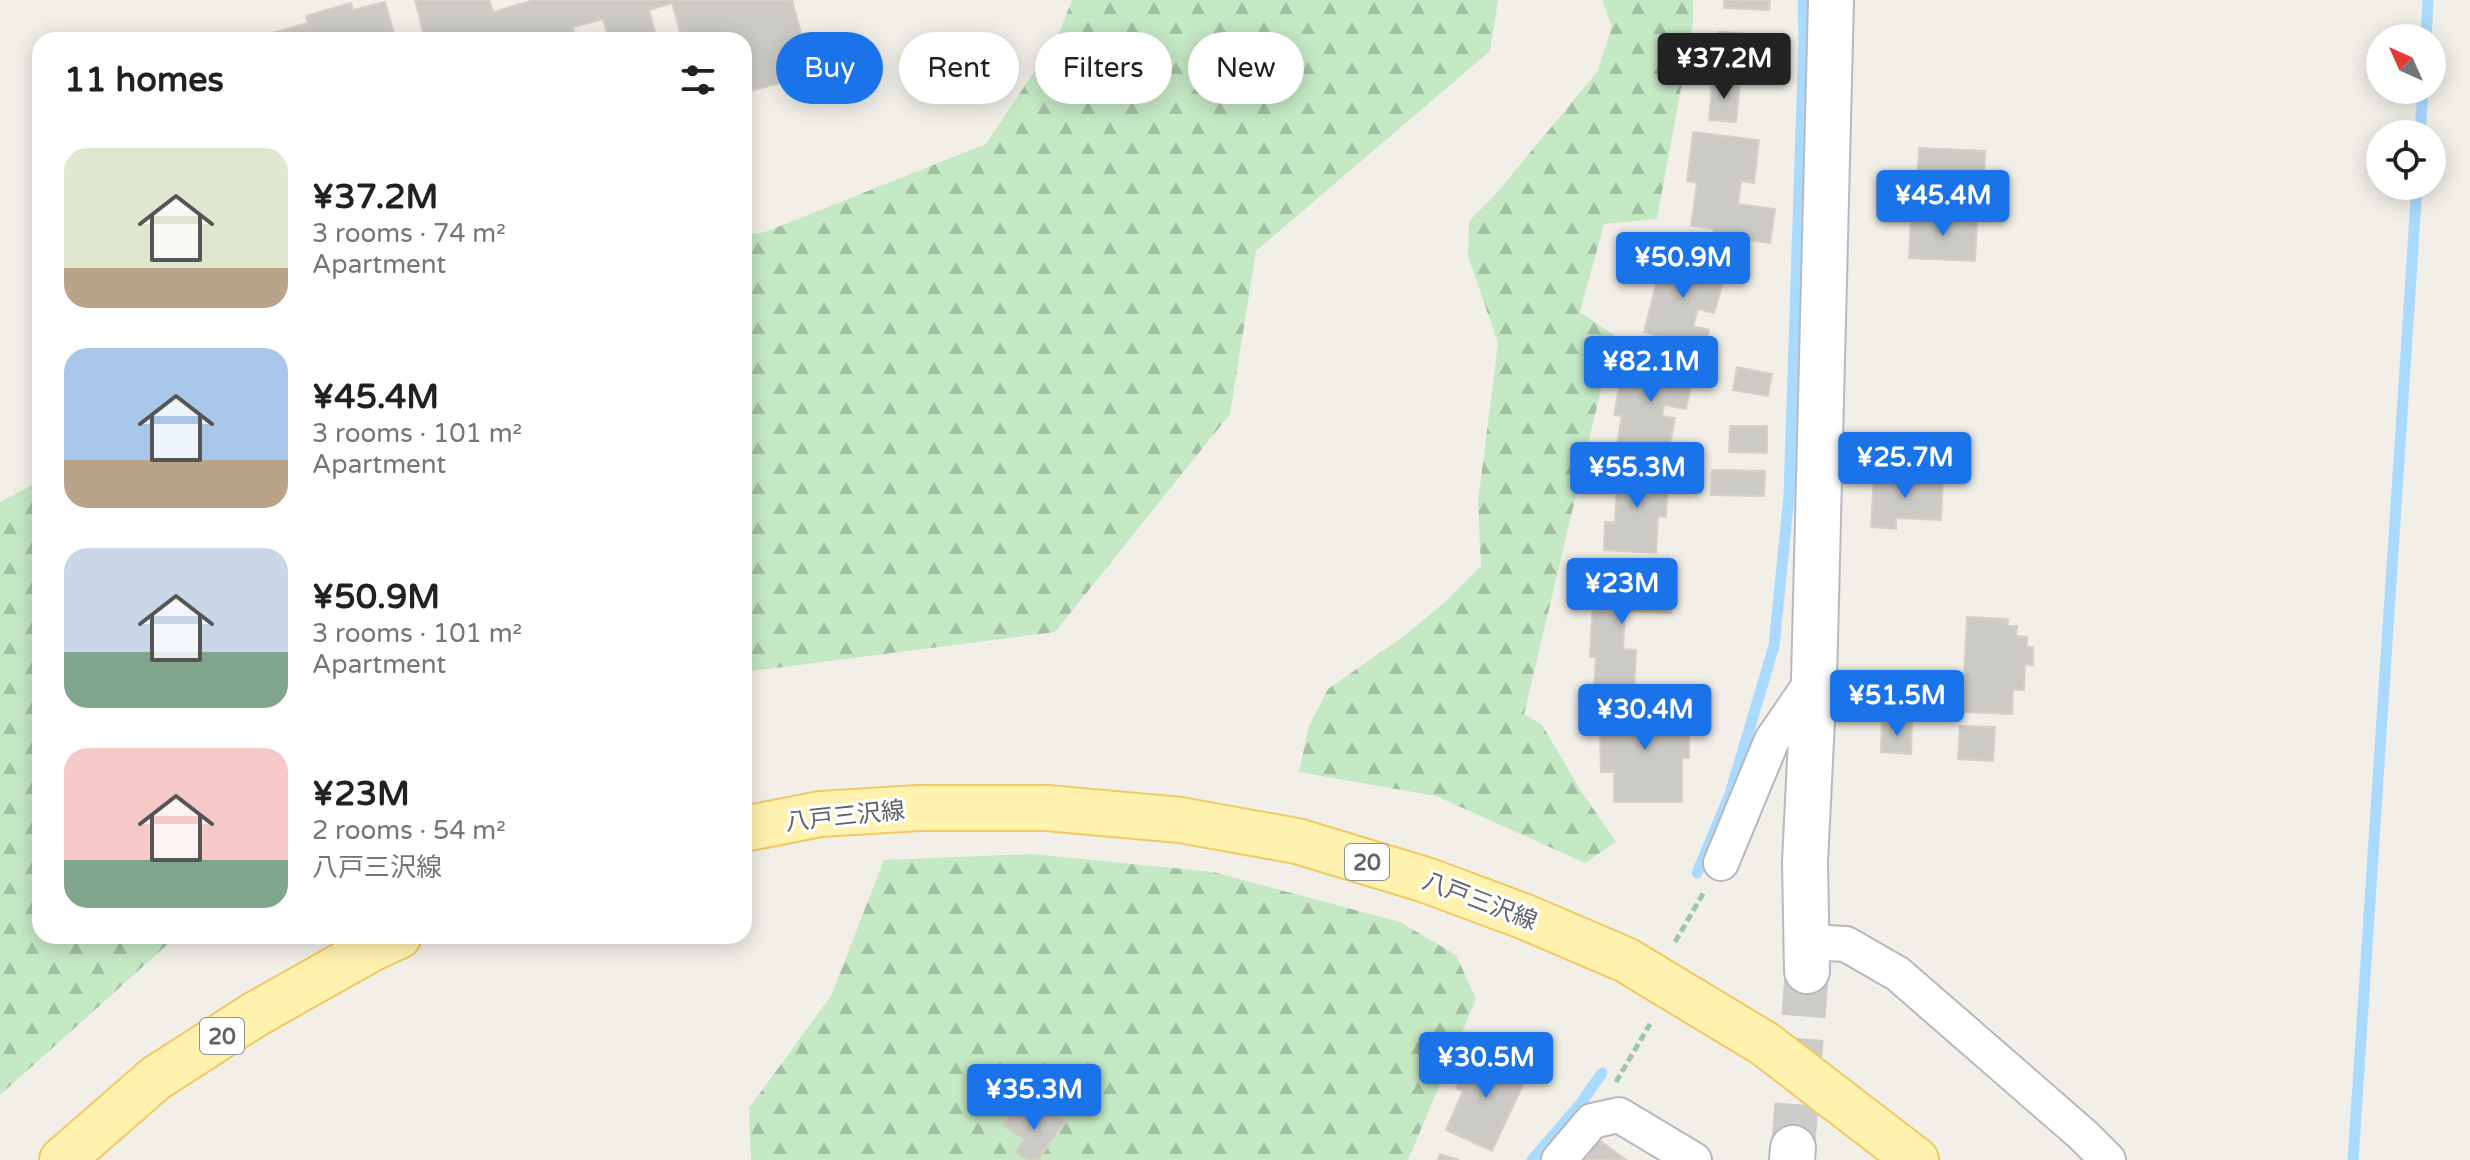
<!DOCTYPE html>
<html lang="en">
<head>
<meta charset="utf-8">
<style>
	:root { --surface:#fff; --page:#f6f6f6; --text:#202124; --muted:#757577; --accent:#1a73e8 }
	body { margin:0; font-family:"Varela Round","Noto Sans JP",sans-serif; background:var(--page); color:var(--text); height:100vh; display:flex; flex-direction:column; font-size:30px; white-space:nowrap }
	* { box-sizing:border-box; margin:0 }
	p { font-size:26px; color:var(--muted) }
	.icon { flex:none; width:44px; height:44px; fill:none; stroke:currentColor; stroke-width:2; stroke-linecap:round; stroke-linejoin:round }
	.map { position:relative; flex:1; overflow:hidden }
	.panel { position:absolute; left:32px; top:32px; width:720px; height:912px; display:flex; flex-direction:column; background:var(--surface); border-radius:24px; box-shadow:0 4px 20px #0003 }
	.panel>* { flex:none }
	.top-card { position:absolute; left:776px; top:32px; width:760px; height:72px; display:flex; gap:16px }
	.needle { width:52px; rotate:315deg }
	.tools { position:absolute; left:2366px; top:24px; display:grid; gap:16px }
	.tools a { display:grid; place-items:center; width:80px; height:80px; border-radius:50%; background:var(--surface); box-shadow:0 4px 20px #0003; font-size:40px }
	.price { position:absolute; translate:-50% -68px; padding:0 18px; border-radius:8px; background:var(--accent); color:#fff; font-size:26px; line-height:52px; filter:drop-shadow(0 2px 4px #0008) }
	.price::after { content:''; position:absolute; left:50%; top:48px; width:24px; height:18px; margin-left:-12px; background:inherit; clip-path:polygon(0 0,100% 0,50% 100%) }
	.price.current { background:#222; color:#fff }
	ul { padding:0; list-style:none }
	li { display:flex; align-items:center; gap:24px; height:200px; padding:0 32px }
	li span { display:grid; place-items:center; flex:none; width:224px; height:160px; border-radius:24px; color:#555 }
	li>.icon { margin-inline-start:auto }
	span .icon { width:96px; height:96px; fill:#fffc; stroke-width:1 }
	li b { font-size:34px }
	h2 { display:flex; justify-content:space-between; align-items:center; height:96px; padding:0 32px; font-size:34px }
	.chip { padding:0 28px; border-radius:36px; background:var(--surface); box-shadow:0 4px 20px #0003; font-size:28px; line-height:72px }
	.chip.current { background:var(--accent); color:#fff }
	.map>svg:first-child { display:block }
	.forest { fill:url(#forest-firs) }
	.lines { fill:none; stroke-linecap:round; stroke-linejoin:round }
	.stream { stroke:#aadaff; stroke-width:11 }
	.building { fill:#cccac5; stroke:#d6d1c6; stroke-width:2 }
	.secondary-tunnel { stroke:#ccccc8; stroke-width:44; stroke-dasharray:44 22; stroke-linecap:butt }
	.street-casing { stroke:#b5b8bc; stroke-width:38 }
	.secondary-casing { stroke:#b6babf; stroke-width:48 }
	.primary-casing { stroke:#f2c960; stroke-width:48 }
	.path { stroke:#9cc7a9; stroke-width:5; stroke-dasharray:8 4; stroke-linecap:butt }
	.street { stroke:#fff; stroke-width:34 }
	.secondary { stroke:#fff; stroke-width:44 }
	.primary { stroke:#fff2af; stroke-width:44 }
	.labels { text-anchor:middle; stroke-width:6; stroke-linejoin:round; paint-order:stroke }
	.shield { fill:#fff; stroke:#8f9295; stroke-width:2 }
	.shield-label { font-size:22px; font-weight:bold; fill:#5f6368 }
	.street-label { font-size:24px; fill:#5f6368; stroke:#fff }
</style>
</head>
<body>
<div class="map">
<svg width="2470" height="1160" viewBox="0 0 2470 1160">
	<defs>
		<pattern id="forest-firs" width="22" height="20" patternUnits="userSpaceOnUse" patternTransform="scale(2)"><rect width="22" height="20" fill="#c5e8c5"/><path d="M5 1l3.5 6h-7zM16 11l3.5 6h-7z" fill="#a3c0a4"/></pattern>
	</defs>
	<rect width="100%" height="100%" fill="#f1efe8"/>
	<path class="forest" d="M1072,0H1498L1490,51L1256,251L1230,414L1055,632L744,672V235L765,232L986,144L1058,36Z
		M1602,0H1693V22L1657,219L1604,224L1580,312L1614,335L1524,714L1542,725L1581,791L1616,842L1585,863L1436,796L1299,772L1309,726L1328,689L1404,636L1445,602L1481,566L1478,502L1498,343L1468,256L1469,221L1495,195L1597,72L1612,27Z
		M40,481V936H177L0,1095V502Z
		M1032,854L1213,872L1400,922L1456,955L1476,999L1408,1160H751L749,1108L831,996L884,860Z"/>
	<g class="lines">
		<path class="stream" d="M2426,38L2428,0
			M2420,134L2423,90
			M1697,873L1730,794L1774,646L1789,496L1804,39L1803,0
			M1532,1160L1581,1103L1602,1073
			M2353,1160L2417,186"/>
	</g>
	<path class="building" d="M415,0H489L493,12L534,0H792L812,74L744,93V40H682L672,3L649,10L657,40H609L603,19L573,27L576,40H425Z
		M1724,0H1770L1769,10L1724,8Z
		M385,2L396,40H274L272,33L308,23L306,16L351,3L353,10Z
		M1719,32L1776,36L1773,78L1716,73Z
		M1712,81L1740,83L1736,122L1709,120Z
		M1693,132L1759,140L1754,183L1741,181L1738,204L1775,209L1770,243L1713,236L1714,229L1691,226L1697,183L1687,181Z
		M1919,148L1985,151L1984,186L1917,182Z
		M1911,216L1977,219L1975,261L1909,258Z
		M1664,253L1709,265L1708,271L1725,275L1714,313L1698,309L1693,326L1709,330L1705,348L1644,332Z
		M1633,358L1694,370L1686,409L1664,405L1662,416L1675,418L1668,454L1617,444L1622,416L1614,415L1622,373L1630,375Z
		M1737,367L1772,374L1768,396L1733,390Z
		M1730,426H1767V453L1729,452Z
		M1618,466L1661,468L1660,478H1668L1666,517L1658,516L1656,553L1604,550L1605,522H1615Z
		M1712,470L1765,471L1764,496L1711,495Z
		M1874,475L1943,478L1941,520L1896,518V529L1871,527Z
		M1602,575L1673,580L1671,613L1625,611L1623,649L1636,650L1634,692L1594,689L1596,657H1590L1593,598L1601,599Z
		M1967,617L2008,619V626H2017L2016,636L2027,637V647H2033V665L2025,664L2024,690H2013L2012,714L1962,712Z
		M1928,679L1954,681L1953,708L1926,707Z
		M1614,704H1683L1682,726H1689V758H1682V802H1614V772H1601L1600,720H1614Z
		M1882,722L1912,723L1911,754L1881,752Z
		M1960,726L1995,727L1993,761L1958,759Z
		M1482,1051L1529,1072L1492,1151L1446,1130L1463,1091L1456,1088L1467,1064L1474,1067Z
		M1045,1107L1065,1121L1038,1160H1028L1016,1152L1024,1139L1003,1126L1015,1108L1036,1122Z
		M1599,1140L1626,1160H1585Z
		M1440,1154L1459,1160H1438Z"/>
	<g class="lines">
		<path class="secondary-tunnel" d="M1793,1148L1807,971"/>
		<defs>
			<path id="street" d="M1721,863L1772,740L1814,679
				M1806,942L1846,944L1898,974L2083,1135L2108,1160
				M1559,1160L1592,1121L1619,1115L1694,1160"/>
			<path id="secondary" d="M1807,971L1805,862L1814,679L1831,0
				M1792,1160L1793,1148"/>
			<path id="primary" d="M744,829L820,814L919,808H1047L1180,820L1297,841L1426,880L1523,916L1626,960L1765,1044L1916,1160
				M62,1160L156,1078L254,1015L371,949L399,936"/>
		</defs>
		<use href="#street" class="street-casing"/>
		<use href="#secondary" class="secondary-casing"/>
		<use href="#primary" class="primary-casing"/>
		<path class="path" d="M1675,942L1704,892
			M1616,1082L1650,1024"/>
		<use href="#street" class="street"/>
		<use href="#secondary" class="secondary"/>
		<use href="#primary" class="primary"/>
	</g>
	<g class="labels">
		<g class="shield">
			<rect x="1345" y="844" width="44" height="36" rx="6"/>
			<rect x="200" y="1018" width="44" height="36" rx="6"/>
		</g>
		<g class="shield-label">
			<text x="1367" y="870">20</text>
			<text x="222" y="1044">20</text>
		</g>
		<g class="street-label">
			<text transform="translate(845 816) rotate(-6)" y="8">八戸三沢線</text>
			<text transform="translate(1480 901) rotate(21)" y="8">八戸三沢線</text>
		</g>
	</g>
</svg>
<div class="tools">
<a><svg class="needle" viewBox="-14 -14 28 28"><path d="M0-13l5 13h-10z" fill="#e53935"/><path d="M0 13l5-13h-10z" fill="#757577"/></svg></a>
<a><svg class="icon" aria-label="locate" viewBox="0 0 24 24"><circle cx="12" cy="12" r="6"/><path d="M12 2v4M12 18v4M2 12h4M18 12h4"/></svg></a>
</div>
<b class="price current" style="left:1724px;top:101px">¥37.2M</b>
<b class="price" style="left:1943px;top:238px">¥45.4M</b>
<b class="price" style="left:1683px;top:300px">¥50.9M</b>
<b class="price" style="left:1651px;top:404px">¥82.1M</b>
<b class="price" style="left:1905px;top:500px">¥25.7M</b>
<b class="price" style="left:1637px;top:510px">¥55.3M</b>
<b class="price" style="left:1622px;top:626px">¥23M</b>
<b class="price" style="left:1897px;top:738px">¥51.5M</b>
<b class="price" style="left:1645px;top:752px">¥30.4M</b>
<b class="price" style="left:1486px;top:1100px">¥30.5M</b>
<b class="price" style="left:1034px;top:1132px">¥35.3M</b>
<div class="top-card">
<a class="chip current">Buy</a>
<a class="chip">Rent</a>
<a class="chip">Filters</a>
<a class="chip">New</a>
</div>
<section class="panel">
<h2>11 homes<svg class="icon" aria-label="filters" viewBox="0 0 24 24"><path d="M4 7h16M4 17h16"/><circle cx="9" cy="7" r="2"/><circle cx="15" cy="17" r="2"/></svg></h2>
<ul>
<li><span style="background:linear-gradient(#dfe7d0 75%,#b9a48a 0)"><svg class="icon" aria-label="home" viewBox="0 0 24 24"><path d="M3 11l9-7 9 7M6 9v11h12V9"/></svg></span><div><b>¥37.2M</b><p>3 rooms · 74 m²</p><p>Apartment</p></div></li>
<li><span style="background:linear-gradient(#a9c7e8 70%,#b9a48a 0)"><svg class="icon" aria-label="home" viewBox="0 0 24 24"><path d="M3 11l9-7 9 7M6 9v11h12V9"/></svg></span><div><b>¥45.4M</b><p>3 rooms · 101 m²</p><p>Apartment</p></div></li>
<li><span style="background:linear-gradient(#c9d6e8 65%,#7fa58c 0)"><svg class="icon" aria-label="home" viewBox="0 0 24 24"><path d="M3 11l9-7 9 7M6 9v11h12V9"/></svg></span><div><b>¥50.9M</b><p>3 rooms · 101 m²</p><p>Apartment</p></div></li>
<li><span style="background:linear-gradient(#f6c9c9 70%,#7fa58c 0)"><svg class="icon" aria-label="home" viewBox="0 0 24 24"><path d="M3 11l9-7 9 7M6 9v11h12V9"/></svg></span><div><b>¥23M</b><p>2 rooms · 54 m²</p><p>八戸三沢線</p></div></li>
</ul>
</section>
</div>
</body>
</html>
